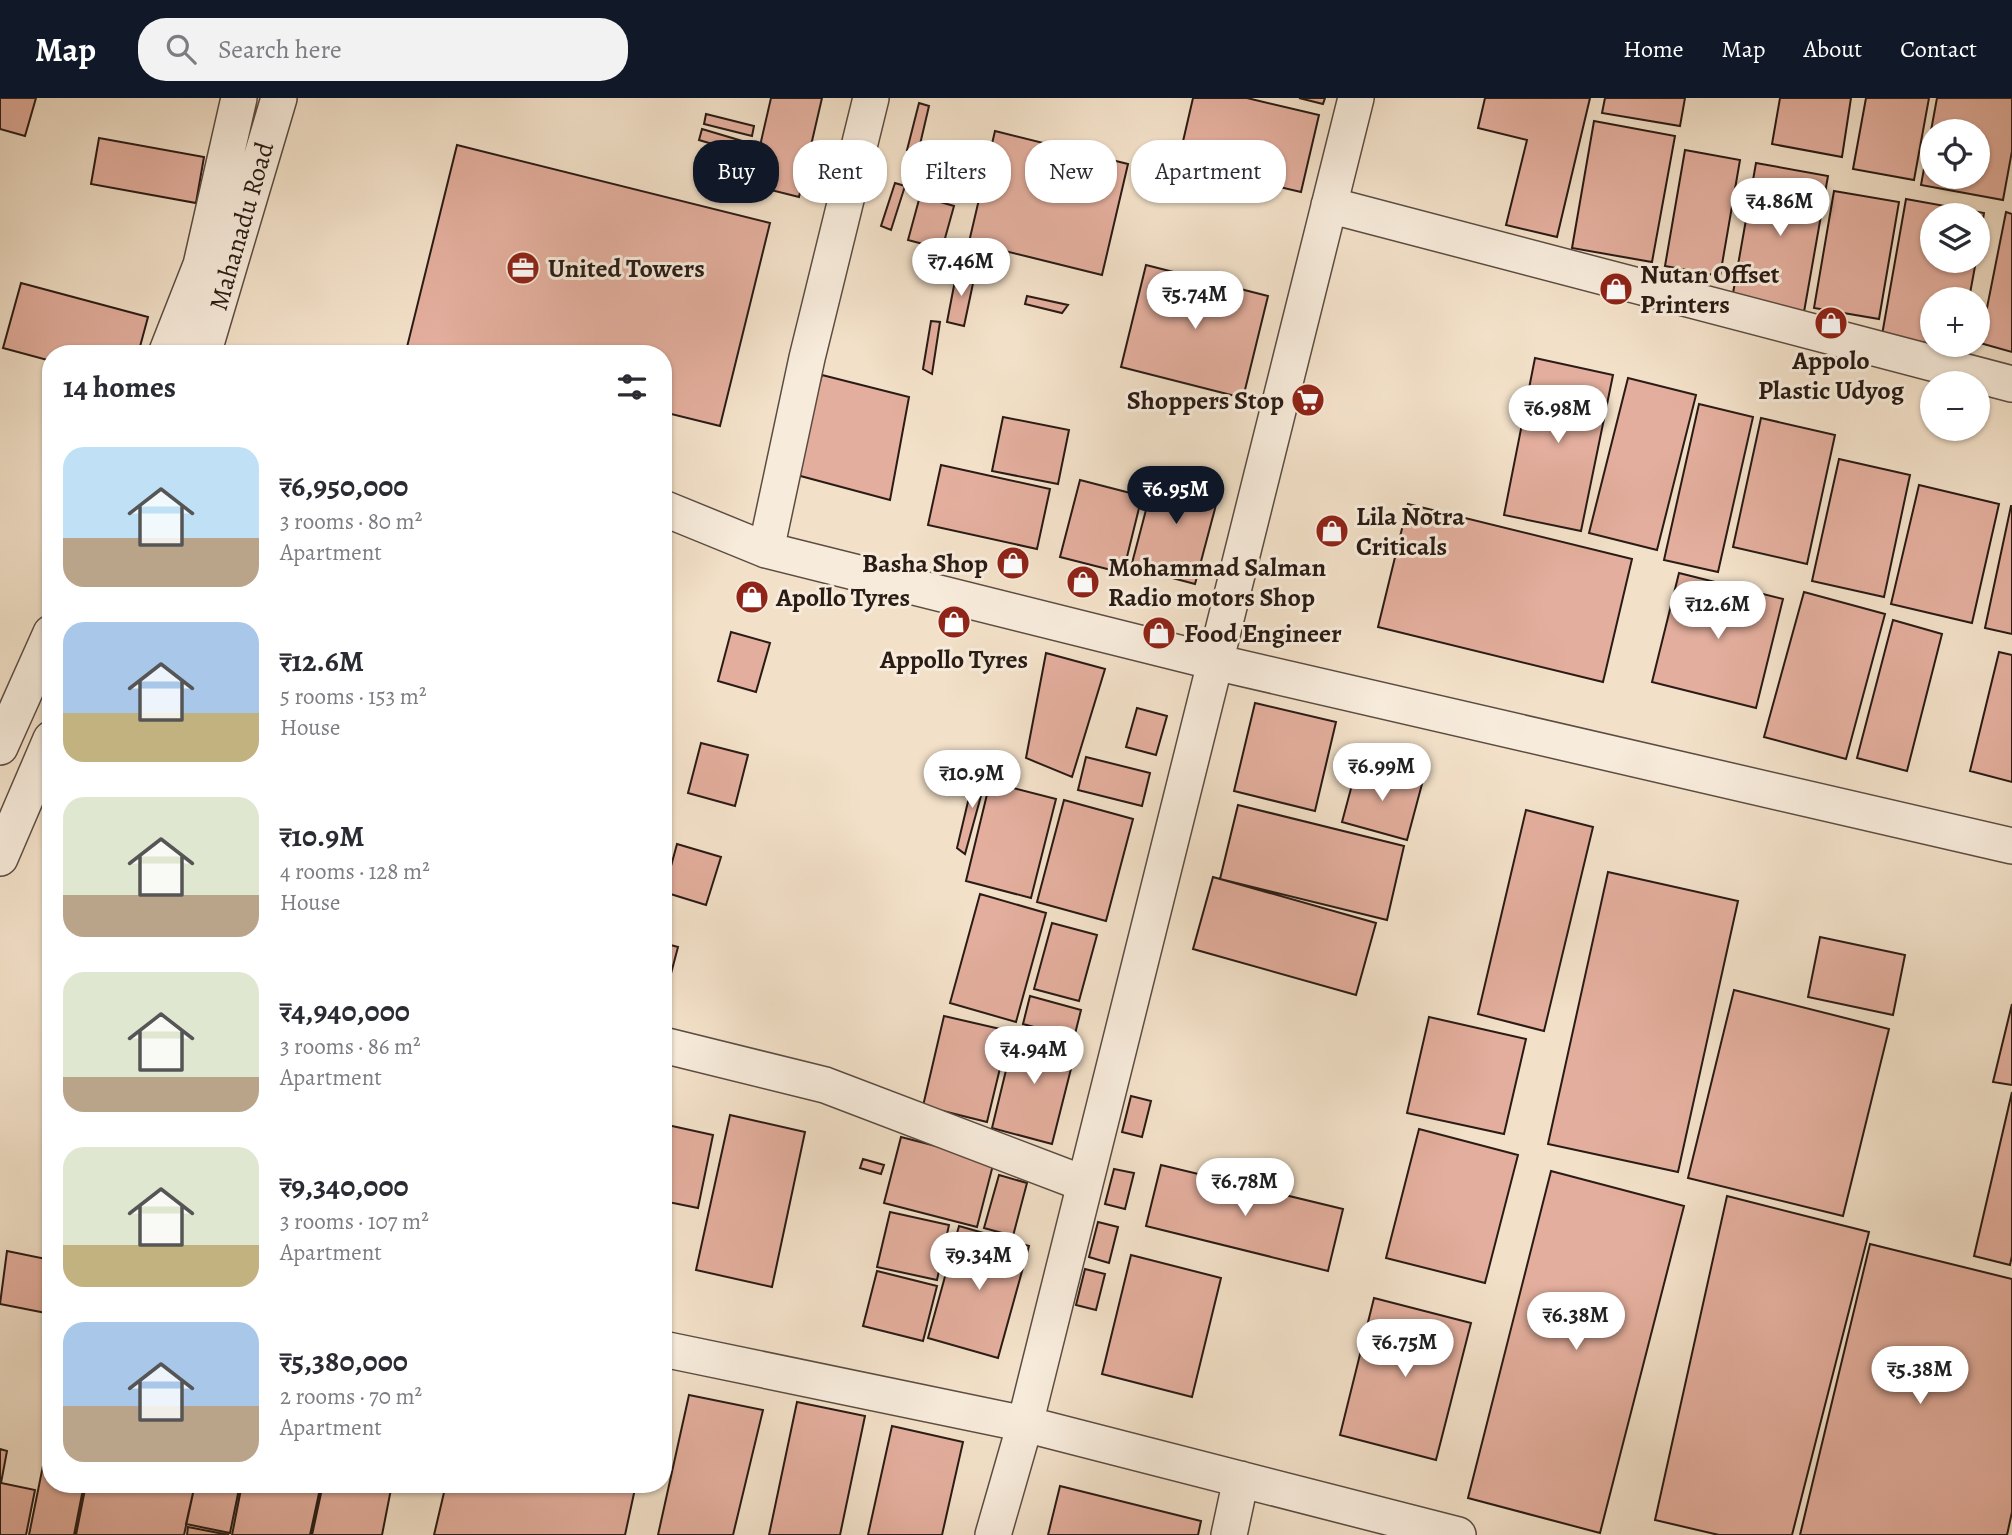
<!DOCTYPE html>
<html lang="en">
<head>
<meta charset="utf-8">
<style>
	:root { --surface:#fff; --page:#f2f2f3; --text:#2b2b33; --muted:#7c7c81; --accent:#111827 }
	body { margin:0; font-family:Alegreya,serif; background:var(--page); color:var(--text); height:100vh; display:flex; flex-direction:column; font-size:26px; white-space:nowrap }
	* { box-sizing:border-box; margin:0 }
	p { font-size:23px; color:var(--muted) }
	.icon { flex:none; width:38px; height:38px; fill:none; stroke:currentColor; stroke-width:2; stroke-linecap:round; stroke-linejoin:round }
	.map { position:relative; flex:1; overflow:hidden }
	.panel { position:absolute; left:42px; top:247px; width:630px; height:1148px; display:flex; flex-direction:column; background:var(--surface); border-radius:28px; box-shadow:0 2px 5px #0004 }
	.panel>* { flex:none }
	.top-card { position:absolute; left:693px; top:42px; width:665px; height:63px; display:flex; gap:14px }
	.buttons { position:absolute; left:1920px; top:21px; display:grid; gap:14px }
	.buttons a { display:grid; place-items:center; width:70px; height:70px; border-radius:50%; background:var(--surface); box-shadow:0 2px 5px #0004; font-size:35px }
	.price { position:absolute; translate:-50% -60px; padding:0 16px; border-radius:24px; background:#fff; color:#222; font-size:23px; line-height:46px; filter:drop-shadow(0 2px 4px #0008) }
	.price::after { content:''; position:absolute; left:50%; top:42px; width:21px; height:16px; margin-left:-10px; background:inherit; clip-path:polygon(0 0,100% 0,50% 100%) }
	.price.on { background:var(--accent); color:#fff }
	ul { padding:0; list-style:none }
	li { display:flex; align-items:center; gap:21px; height:175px; padding:0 21px }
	li span { display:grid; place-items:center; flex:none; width:196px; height:140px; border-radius:21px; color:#555 }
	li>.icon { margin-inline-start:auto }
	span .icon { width:84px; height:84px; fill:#fffc; stroke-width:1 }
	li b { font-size:30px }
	h2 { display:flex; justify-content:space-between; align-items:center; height:84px; padding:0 21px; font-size:30px }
	.pill { padding:0 24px; border-radius:28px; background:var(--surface); box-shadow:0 2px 5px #0004; font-size:24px; line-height:63px }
	.pill.on { background:var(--accent); color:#fff }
	header { display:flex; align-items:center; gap:42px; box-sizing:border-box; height:98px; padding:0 35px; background:var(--accent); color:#fff }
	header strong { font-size:33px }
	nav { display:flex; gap:38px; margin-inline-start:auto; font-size:24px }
	.search { width:490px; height:63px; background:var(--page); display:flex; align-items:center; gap:18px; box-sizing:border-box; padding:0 24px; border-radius:28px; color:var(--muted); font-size:26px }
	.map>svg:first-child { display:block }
	.building { fill:#e3ae9d; stroke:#291b15; stroke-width:2; fill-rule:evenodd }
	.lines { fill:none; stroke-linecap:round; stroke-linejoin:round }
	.minor-casing { stroke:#5b4c42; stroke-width:38 }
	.minor { stroke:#f7ebdb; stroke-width:35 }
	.labels { text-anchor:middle; stroke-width:6; stroke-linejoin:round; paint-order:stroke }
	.street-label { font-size:26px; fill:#291b15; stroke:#f7ebdb }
	.poi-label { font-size:26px; font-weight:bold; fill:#291b15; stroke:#f7ebdb; text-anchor:start }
</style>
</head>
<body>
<header>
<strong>Map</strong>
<div class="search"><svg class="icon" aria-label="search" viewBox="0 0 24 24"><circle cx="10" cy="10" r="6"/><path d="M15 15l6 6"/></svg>Search here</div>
<nav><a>Home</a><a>Map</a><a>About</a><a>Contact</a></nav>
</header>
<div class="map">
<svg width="2012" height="1437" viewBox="0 0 2012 1437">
	<rect width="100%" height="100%" fill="#f2e0c8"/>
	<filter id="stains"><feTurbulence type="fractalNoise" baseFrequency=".00286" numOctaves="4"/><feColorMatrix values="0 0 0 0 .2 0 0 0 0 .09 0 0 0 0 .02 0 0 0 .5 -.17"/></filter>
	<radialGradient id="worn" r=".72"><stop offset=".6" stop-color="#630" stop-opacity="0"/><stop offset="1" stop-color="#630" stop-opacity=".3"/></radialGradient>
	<path class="building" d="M0,0H36L25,38L0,31Z
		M771,0H822L799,99L751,87Z
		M1193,0H1247L1319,17L1301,94L1178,65Z
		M1299,0H1325L1323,6Z
		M1485,0H1590L1557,139L1506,127L1527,42L1478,30Z
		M1605,0H1685L1680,28L1602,15Z
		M1780,0H1851L1842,59L1772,46Z
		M1866,0H1929L1914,82L1853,71Z
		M1937,0H2012V53L2003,102L1921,87ZM1932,33H1978V79H1932Z
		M919,5L929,8L918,55L907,52Z
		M706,16L754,28L752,38L704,26Z
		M1594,23L1675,38L1652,164L1572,150Z
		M702,31L749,45L746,56L699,42Z
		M995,33L1128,66L1102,177L969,144Z
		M99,40L204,59L196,105L91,86Z
		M457,47L770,125L720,328L663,314V256H432L407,249Z
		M1685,52L1740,62L1720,178L1665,168Z
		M934,54L963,60L954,98L925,92Z
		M1756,65L1828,78L1804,214L1732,201Z
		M895,85L905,88L891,132L881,128Z
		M1834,93L1899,104L1879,221L1814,210Z
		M920,98L954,108L942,151L908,142Z
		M1906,101L1984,115L1978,152V117H1932V163H1976L1969,201H1932V246L1882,237Z
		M2006,114L2012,116V254L1980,245Z
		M1146,167L1268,198L1243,300L1121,269Z
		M957,172L975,176L964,228L947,224Z
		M21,185L148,219L138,256H51V263L3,250Z
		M1027,198L1068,207L1062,215L1025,206Z
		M931,223L940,224L932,276L923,271Z
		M1535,260L1613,277L1581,433L1504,417Z
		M822,277L909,299L890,402L793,376Z
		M1628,280L1696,297L1657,452L1589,435Z
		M1699,306L1753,319L1718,474L1664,462Z
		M1003,319L1069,332L1058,386L992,373Z
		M1761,320L1835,337L1807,466L1733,449Z
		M1839,361L1910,377L1884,499L1812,483Z
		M941,367L1050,391L1037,451L928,427Z
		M1157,370L1221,388L1195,486L1131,469Z
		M1080,382L1142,398L1123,475L1060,459Z
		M1919,387L1999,406L1972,525L1891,506Z
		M1408,406L1632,461L1603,584L1378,529Z
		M2011,408H2012V536L1985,530Z
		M1679,475L1783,501L1756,610L1652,584Z
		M1804,494L1885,516L1846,661L1764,639Z
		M1893,522L1942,536L1907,673L1857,660Z
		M731,534L770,545L756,594L718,583Z
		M1999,554L2012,557V684L1970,673Z
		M1046,555L1105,571L1072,679L1026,660Z
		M1255,605L1336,624L1315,713L1234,693Z
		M1137,610L1167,618L1156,657L1126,649Z
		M701,645L748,657L735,708L688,695Z
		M1086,659L1150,675L1142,708L1078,692Z
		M1357,668L1422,686L1407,742L1342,724Z
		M975,674L987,676L965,756L957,750Z
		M990,684L1056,701L1031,800L966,783Z
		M1064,702L1133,721L1106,823L1037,804Z
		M1238,707L1404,748L1387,822L1220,781Z
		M1526,712L1593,729L1544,933L1478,916Z
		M677,746L721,759L706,807L664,794Z
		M1608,774L1738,803L1678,1074L1548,1046Z
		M1213,779L1376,825L1356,897L1193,851Z
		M980,796L1046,815L1016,924L950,905Z
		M1052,825L1097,837L1079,903L1034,891Z
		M1820,839L1905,857L1893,917L1808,899Z
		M663,845L678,849L663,906Z
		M1734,892L1889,931L1843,1118L1688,1080Z
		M1030,898L1081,912L1074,940L1023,926Z
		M2012,906V987L1993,984Z
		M944,918L1009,933L987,1024L923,1008Z
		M1429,919L1526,941L1504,1036L1407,1015Z
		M1016,931L1077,947L1052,1046L992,1030Z
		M2012,994V1158L2010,1167L1974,1158Z
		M1131,998L1151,1003L1142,1039L1122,1034Z
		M730,1017L805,1034L772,1189L696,1172Z
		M663,1026L713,1037L698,1110L663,1103Z
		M1419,1031L1518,1057L1485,1185L1386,1160Z
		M901,1039L994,1063L977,1129L884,1105Z
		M863,1061L884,1067L881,1076L860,1070Z
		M1161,1067L1343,1111L1328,1173L1146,1128Z
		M1114,1071L1134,1075L1125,1111L1105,1106Z
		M1551,1073L1684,1108L1600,1435L1468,1400Z
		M999,1077L1027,1085L1013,1138L984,1130Z
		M1727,1098L1869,1134L1792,1437H1719L1655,1422Z
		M890,1114L949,1127L937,1182L877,1169Z
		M1098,1124L1118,1129L1109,1165L1089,1159Z
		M959,1128L1029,1148L998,1260L928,1240Z
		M1870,1146L2012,1181V1414L2007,1437H1800Z
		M7,1153L51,1162V1216L0,1206Z
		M1131,1157L1221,1180L1192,1299L1102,1276Z
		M1085,1171L1105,1176L1096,1212L1076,1207Z
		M877,1173L937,1188L923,1243L863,1228Z
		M1374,1200L1471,1225L1436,1362L1340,1337Z
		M689,1297L763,1312L733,1437H658Z
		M797,1304L865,1318L840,1437H769Z
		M51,1328V1386H84L74,1437H29Z
		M892,1328L963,1344L942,1437H868Z
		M0,1351L7,1353L1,1385L35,1392L26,1437H0Z
		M86,1386H195L184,1437H76Z
		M195,1386H240L230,1435L186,1426Z
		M242,1386H321L310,1437H232Z
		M323,1386H392L382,1437H312Z
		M446,1386H636L625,1437H434Z
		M1060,1388L1201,1423L1198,1437H1048Z
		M188,1429L229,1437H187Z"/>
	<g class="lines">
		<defs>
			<path id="minor" d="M1329,107L2012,286
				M166,256L201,167L239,0
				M203,256L279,0
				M663,410L766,452L1215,564L2012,748
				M766,452L807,260L871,0
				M0,649L51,535
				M0,760L51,641
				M663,947L825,987L1085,1086
				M663,1251L1025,1326L1458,1437
				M993,1437L1025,1326L1356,0
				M1229,1437L1241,1381"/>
		</defs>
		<use href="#minor" class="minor-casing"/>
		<use href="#minor" class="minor"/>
	</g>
	<defs>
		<symbol id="office-disc" viewBox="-11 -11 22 22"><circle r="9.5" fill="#8f2418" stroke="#f7ebdb"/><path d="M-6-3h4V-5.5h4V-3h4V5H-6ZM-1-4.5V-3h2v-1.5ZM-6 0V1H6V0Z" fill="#fff"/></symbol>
		<symbol id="shop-disc" viewBox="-11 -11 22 22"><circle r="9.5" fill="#8f2418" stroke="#f7ebdb"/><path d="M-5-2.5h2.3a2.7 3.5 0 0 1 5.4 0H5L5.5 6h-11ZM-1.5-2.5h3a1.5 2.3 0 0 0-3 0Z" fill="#fff"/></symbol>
		<symbol id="supermarket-disc" viewBox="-11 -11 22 22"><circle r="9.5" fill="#8f2418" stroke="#f7ebdb"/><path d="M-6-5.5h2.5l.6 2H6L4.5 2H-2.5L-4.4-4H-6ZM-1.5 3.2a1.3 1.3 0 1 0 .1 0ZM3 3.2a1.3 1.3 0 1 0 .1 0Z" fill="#fff"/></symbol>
	</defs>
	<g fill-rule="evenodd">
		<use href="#office-disc" x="504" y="151" width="38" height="38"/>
		<use href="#shop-disc" x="1597" y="172" width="38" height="38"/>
		<use href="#shop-disc" x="1812" y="206" width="38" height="38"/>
		<use href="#supermarket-disc" x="1289" y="283" width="38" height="38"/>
		<use href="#shop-disc" x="1313" y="414" width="38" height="38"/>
		<use href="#shop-disc" x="994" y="446" width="38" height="38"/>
		<use href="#shop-disc" x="1064" y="465" width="38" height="38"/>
		<use href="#shop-disc" x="733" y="480" width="38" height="38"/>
		<use href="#shop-disc" x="935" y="505" width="38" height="38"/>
		<use href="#shop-disc" x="1140" y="516" width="38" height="38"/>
	</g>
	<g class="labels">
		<g class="street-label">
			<text transform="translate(241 128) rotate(-74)" y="9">Mahanadu Road</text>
		</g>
		<g class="poi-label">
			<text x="548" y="179">United Towers</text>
			<text x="1640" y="185">Nutan Offset<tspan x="1640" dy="30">Printers</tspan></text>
			<text x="1831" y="271" text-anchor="middle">Appolo<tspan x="1831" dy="30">Plastic Udyog</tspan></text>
			<text x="1284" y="311" text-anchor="end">Shoppers Stop</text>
			<text x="1356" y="427">Lila Notra<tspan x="1356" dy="30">Criticals</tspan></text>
			<text x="988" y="474" text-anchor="end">Basha Shop</text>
			<text x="1108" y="478">Mohammad Salman<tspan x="1108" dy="30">Radio motors Shop</tspan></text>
			<text x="776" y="508">Apollo Tyres</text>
			<text x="1184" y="544">Food Engineer</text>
			<text x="954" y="570" text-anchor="middle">Appollo Tyres</text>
		</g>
	</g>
	<rect width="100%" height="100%" filter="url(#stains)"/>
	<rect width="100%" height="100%" fill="url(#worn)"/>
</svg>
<div class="buttons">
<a><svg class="icon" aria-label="locate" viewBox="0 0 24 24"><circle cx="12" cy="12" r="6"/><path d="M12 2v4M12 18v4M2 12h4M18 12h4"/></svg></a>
<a><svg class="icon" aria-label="layers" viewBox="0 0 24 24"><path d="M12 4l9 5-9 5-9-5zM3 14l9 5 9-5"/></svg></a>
<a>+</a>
<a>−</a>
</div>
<b class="price" style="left:1780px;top:140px">₹4.86M</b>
<b class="price" style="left:961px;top:200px">₹7.46M</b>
<b class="price" style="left:1195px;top:233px">₹5.74M</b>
<b class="price" style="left:1558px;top:347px">₹6.98M</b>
<b class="price on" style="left:1176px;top:428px">₹6.95M</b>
<b class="price" style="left:1718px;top:543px">₹12.6M</b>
<b class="price" style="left:1382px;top:705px">₹6.99M</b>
<b class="price" style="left:972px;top:712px">₹10.9M</b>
<b class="price" style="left:1034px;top:988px">₹4.94M</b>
<b class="price" style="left:1245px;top:1120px">₹6.78M</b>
<b class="price" style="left:979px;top:1194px">₹9.34M</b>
<b class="price" style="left:1576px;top:1254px">₹6.38M</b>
<b class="price" style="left:1405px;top:1281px">₹6.75M</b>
<b class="price" style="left:1920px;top:1308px">₹5.38M</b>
<div class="top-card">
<a class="pill on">Buy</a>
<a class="pill">Rent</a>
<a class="pill">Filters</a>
<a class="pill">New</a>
<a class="pill">Apartment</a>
</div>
<section class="panel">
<h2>14 homes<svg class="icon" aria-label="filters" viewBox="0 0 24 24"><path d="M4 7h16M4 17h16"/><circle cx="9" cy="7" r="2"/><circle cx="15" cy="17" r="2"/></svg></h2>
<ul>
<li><span style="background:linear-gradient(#bfe0f5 65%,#b9a48a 0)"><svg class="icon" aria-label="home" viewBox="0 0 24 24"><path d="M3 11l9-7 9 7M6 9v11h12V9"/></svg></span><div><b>₹6,950,000</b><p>3 rooms · 80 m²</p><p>Apartment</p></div></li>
<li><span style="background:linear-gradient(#a9c7e8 65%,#c2b280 0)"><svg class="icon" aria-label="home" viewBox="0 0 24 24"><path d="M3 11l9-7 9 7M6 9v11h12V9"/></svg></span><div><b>₹12.6M</b><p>5 rooms · 153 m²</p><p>House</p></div></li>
<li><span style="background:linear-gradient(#dfe7d0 70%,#b9a48a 0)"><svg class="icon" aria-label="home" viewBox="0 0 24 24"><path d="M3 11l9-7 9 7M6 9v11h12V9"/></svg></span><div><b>₹10.9M</b><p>4 rooms · 128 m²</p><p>House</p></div></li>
<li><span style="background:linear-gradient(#dfe7d0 75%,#b9a48a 0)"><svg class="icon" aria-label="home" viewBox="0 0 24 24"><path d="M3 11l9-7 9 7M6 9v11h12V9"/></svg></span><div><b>₹4,940,000</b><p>3 rooms · 86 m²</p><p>Apartment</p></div></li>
<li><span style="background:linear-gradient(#dfe7d0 70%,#c2b280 0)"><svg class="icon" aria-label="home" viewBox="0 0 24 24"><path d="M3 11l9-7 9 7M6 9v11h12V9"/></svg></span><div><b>₹9,340,000</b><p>3 rooms · 107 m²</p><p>Apartment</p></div></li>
<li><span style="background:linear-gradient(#a9c7e8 60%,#b9a48a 0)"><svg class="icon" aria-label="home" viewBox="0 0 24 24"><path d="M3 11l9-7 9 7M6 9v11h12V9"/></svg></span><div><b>₹5,380,000</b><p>2 rooms · 70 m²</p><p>Apartment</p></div></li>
</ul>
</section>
</div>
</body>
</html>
